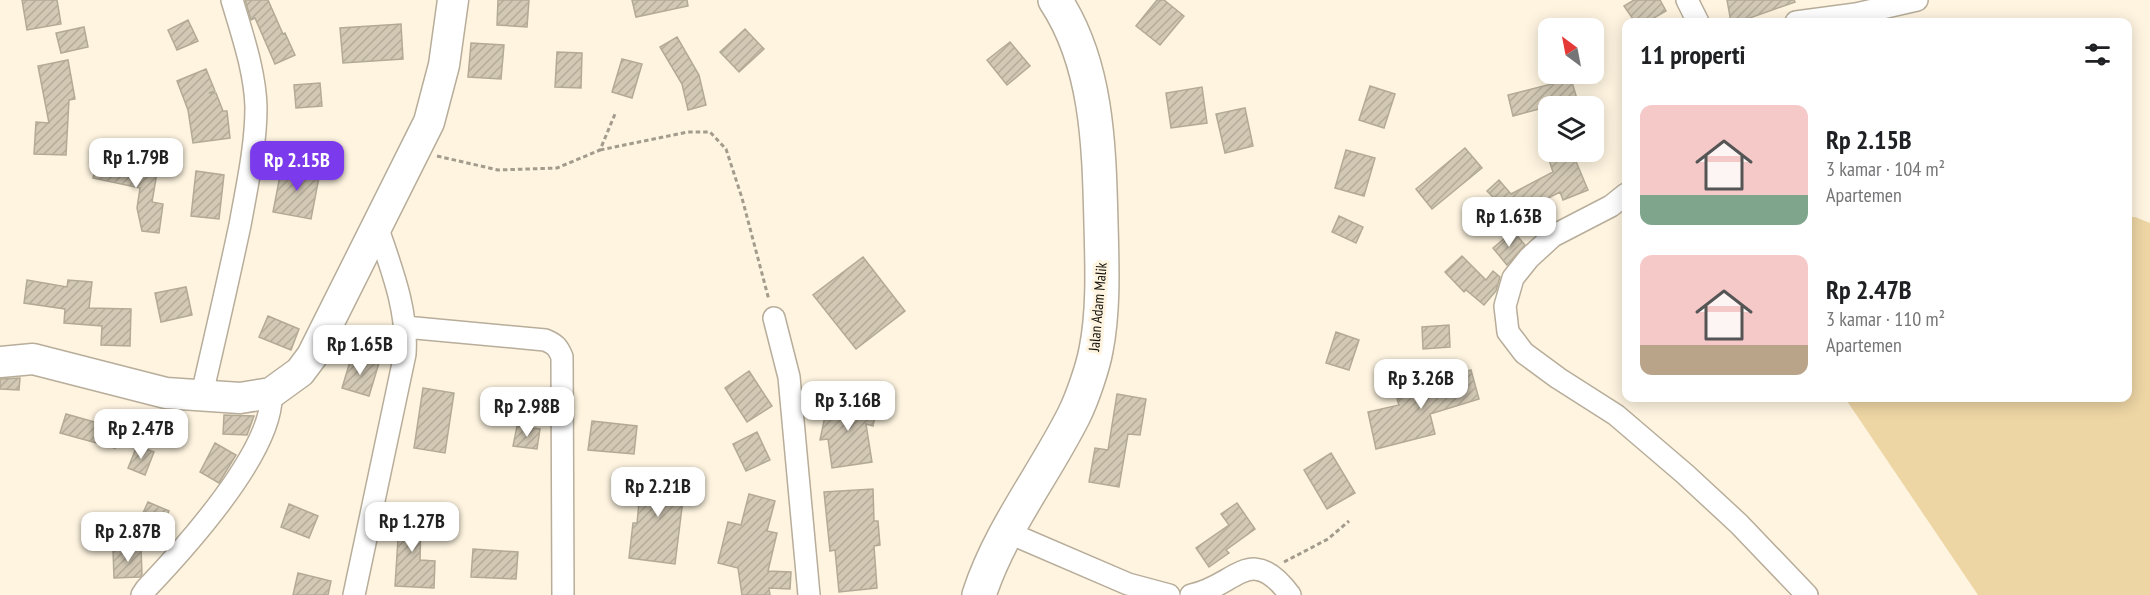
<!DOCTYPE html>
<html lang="id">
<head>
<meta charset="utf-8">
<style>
	:root { --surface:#fff; --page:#f6f6f6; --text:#202124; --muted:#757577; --accent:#7c3aed }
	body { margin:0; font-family:"PT Sans Narrow",sans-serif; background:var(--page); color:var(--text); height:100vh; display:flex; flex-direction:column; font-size:22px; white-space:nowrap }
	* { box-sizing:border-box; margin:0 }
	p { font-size:20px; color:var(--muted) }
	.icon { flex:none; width:33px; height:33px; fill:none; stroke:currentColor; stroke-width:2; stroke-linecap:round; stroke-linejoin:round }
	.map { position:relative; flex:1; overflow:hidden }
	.drawer { position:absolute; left:1622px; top:18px; width:510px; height:384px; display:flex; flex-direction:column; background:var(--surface); border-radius:12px; box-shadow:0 3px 15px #0003 }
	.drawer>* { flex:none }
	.needle { width:39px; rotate:328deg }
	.tools { position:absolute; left:1538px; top:18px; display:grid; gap:12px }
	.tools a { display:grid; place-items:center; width:66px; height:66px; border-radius:12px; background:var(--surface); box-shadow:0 3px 15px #0003; font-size:30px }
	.price { position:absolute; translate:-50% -51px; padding:0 14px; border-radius:12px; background:#fff; color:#222; font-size:20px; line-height:39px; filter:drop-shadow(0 2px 3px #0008) }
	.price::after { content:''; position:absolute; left:50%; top:36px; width:18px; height:14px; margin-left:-9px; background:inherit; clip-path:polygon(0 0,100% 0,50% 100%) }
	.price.selected { background:var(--accent); color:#fff }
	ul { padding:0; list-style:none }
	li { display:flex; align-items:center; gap:18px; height:150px; padding:0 18px }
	li span { display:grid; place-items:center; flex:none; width:168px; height:120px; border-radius:12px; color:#555 }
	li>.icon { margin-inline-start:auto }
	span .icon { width:72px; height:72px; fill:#fffc; stroke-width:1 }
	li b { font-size:26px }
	h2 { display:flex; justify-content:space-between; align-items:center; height:72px; padding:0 18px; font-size:26px }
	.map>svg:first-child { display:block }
	.green { fill:#edd5a4 }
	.building { fill:url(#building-hatch); stroke:#b3aa96; stroke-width:1.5 }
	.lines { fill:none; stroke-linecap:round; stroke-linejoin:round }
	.street-casing { stroke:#b7ad9a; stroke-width:24 }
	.secondary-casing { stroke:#b7ad9a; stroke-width:33 }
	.highway-casing { stroke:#b7ad9a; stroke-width:36 }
	.path { stroke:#a39c8d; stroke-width:3; stroke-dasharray:4.5 3; stroke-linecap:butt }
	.street { stroke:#fff; stroke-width:21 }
	.secondary { stroke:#fff; stroke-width:30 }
	.highway { stroke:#fff; stroke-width:33 }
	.labels { text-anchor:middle; stroke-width:6; stroke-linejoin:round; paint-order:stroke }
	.street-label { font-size:15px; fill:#17140d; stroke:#fef4e0 }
</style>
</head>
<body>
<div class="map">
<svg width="2150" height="595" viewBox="0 0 2150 595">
	<defs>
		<pattern id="building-hatch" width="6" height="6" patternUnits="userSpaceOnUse" patternTransform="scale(1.5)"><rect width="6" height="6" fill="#d2c8b4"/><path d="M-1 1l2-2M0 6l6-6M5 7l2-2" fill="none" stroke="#b4ab9a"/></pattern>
	</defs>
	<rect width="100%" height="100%" fill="#fef4e0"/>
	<path class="green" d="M2127,217H2135L2150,223V595H1978L1845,398H2127Z"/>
	<path class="building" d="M22,0H57L61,24L27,30Z
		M245,0H268L283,34L285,33L295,55L275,64L255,18L251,20Z
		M498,0H529L527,27L497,25Z
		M632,0H687L688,6L636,17Z
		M1157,0H1164L1184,16L1160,45L1136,26Z
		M1634,0H1660L1666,11L1647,22H1635L1624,6Z
		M1727,0H1794L1795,2L1744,20V22H1731Z
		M188,20L198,41L177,50L168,30Z
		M401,24L403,59L343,63L340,28Z
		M84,27L88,47L61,53L56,33Z
		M745,29L764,49L739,72L720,52Z
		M677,37L699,75L706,105L688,110L682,84L660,47Z
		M1010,42L1030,66L1007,85L987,60Z
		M471,43L504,45L501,79L468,77Z
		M557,52L582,53L581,88L555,87Z
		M622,59L642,64L632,98L612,92Z
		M68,60L75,99L69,100L66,155L34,154L36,122L49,123L38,66Z
		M206,69L215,91L209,93H216L223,111H227L230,138L193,143L188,110L177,81Z
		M1571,79L1577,99L1513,116L1508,95Z
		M320,83L322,106L296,108L294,85Z
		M1370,86L1395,94L1384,128L1359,120Z
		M1202,87L1207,123L1171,128L1166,93Z
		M1245,108L1253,146L1225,153L1216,114Z
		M1465,148L1482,168L1432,209L1416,189Z
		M1346,150L1375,158L1364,196L1335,188Z
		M1562,152H1572L1588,190L1563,200L1560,192L1527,209L1535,218L1521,229L1499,201L1498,202L1487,191L1499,180L1511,194L1553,172L1548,157Z
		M97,161L158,167L152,202L163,204L159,233L142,231L137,208L140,188L93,178Z
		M282,165L320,172L311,219L273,212Z
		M196,171L224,175L219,219L191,216Z
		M1339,216L1363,227L1356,243L1332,232Z
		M1513,231L1525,245L1507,265L1493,248Z
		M1462,256L1486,280L1493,271L1500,277L1496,291L1484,305L1466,290L1464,292L1445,272Z
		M863,257L905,311L856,349L813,295Z
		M27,280L67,287L68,280L92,282L89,308L131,309L130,346L101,345L102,326L64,323L65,309L24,303Z
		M186,287L192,315L161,322L155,293Z
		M268,316L299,329L291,350L259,337Z
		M1449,325L1450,347L1423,349L1422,327Z
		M1336,332L1359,340L1349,370L1326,363Z
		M352,355L379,363L369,396L342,388Z
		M1471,370L1479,399L1430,414L1435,434L1376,449L1368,412L1399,405L1397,399L1432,390L1430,382Z
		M749,371L772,406L747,422L725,388Z
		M20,378L19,390L0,389V379Z
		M423,388L454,393L445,453L414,448Z
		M1117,394L1146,399L1140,435L1128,434L1119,487L1089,482L1095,448L1108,450Z
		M829,397L877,406L873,426L866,424L872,462L832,468L828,439L820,440Z
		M101,412L123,419L115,448L60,433L66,414L98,423Z
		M224,415L254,416L247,435L223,434Z
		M592,421L637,426L634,454L588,450Z
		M517,426L540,429L537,449L513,446Z
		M757,432L770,460L746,471L733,444Z
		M215,443L236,455L219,483L200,472Z
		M137,446L154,452L145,475L128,468Z
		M1331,453L1355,493L1327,509L1304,470Z
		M642,471L686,475L675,564L629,558L633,523H637Z
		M873,489L874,521H878L880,545L874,546L877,588L839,592L835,550L830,551L824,492Z
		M749,494L775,501L767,531L777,533L768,571L791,572L790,589L769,588L770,595H742L738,568L718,563L728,522L741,525Z
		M148,502L169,511L159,534L138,524Z
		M1237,503L1255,529L1226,550L1229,553L1209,567L1196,548L1229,525L1221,514Z
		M289,504L318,516L309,538L281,527Z
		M395,511L421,512L420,560L435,561L434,588L395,586L398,539H395Z
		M141,548L142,574L140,577L114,578L113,550Z
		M473,549L518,552L516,579L471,577Z
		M298,573L331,581L328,595H293Z"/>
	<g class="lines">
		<defs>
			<path id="street" d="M1687,0L1698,22
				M1796,22L1856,14L1917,0
				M1626,194L1611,206L1553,236L1529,258L1513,278L1505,306L1508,332L1524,353L1558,378L1616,415L1685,474L1739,524L1807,595
				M774,318L789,377L809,595
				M405,327L545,340C555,344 558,347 562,357L563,595
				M202,394C215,338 228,281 240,225C247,186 256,146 256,107C255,71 242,34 232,0
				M1007,532L1128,584L1169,595
				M142,595L146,589C184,549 275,449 271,393
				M354,595L405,354C408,309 391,268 377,226
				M1191,595C1235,587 1250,541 1290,595"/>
			<path id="secondary" d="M0,362L33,359L166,393L240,398L271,393L300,372L312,356L429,122L444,65L453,0"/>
			<path id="highway" d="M979,595C1000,530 1044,475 1074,415C1082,399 1093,367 1096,350C1104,310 1102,264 1101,224C1099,148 1098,65 1055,0"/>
		</defs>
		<use href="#street" class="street-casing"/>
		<use href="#secondary" class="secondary-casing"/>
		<use href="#highway" class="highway-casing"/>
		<path class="path" d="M600,150L688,132H710L726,149L742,198L769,300
			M437,156L498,170L557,168L600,150L615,114
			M1284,562L1328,539L1349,521"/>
		<use href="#street" class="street"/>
		<use href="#secondary" class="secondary"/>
		<use href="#highway" class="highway"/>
	</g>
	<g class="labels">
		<g class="street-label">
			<text transform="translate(1098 307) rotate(-85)" y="5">Jalan Adam Malik</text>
		</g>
	</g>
</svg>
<div class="tools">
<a><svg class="needle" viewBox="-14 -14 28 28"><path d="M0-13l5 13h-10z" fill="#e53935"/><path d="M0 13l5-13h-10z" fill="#757577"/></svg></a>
<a><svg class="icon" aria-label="layers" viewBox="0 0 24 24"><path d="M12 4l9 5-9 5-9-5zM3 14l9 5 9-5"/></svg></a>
</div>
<b class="price" style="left:136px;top:189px">Rp 1.79B</b>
<b class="price selected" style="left:297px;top:192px">Rp 2.15B</b>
<b class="price" style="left:1509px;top:248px">Rp 1.63B</b>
<b class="price" style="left:360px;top:376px">Rp 1.65B</b>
<b class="price" style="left:1421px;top:410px">Rp 3.26B</b>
<b class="price" style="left:848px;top:432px">Rp 3.16B</b>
<b class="price" style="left:527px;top:438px">Rp 2.98B</b>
<b class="price" style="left:141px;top:460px">Rp 2.47B</b>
<b class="price" style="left:658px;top:518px">Rp 2.21B</b>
<b class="price" style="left:412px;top:553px">Rp 1.27B</b>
<b class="price" style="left:128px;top:563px">Rp 2.87B</b>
<section class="drawer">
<h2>11 properti<svg class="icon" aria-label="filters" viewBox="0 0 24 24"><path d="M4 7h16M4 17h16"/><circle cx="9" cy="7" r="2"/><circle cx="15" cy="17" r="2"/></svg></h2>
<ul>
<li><span style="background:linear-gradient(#f6c9c9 75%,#7fa58c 0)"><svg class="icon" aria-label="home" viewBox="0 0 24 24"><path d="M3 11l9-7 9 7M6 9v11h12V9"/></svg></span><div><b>Rp 2.15B</b><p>3 kamar · 104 m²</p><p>Apartemen</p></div></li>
<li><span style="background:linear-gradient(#f6c9c9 75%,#b9a48a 0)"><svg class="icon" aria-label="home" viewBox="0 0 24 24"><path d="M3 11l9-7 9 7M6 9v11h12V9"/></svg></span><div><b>Rp 2.47B</b><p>3 kamar · 110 m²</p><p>Apartemen</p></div></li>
</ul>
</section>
</div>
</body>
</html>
